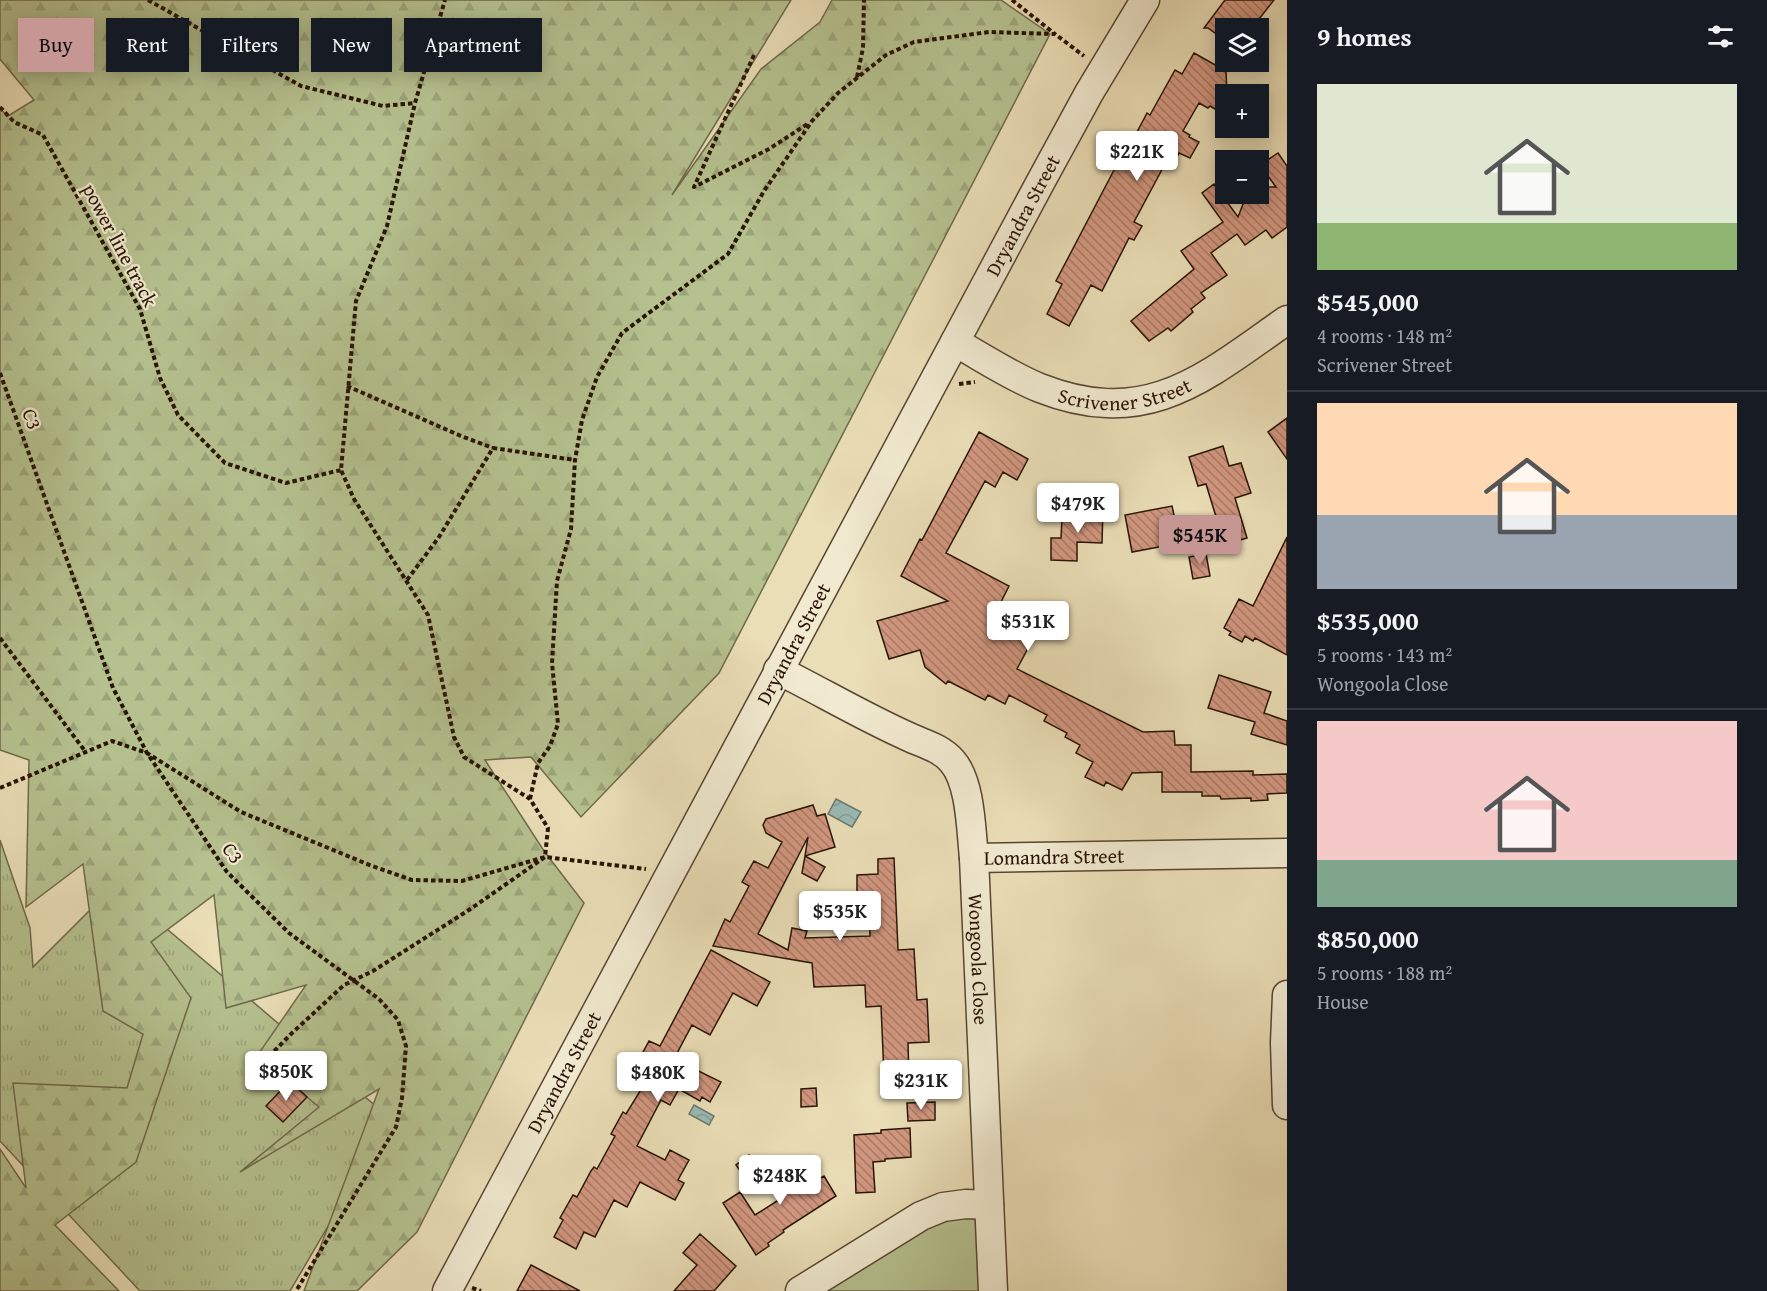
<!DOCTYPE html>
<html lang="en">
<head>
<meta charset="utf-8">
<style>
	:root { --surface:#171b24; --page:#20242c; --text:#f1f3f6; --muted:#9ea1a6; --line:#363941; --accent:#c59692 }
	body { margin:0; font-family:"Gentium Book Plus",serif; background:var(--page); color:var(--text); height:100vh; display:flex; flex-direction:column; font-size:22px; white-space:nowrap }
	* { box-sizing:border-box; margin:0 }
	p { font-size:20px; color:var(--muted) }
	.icon { flex:none; width:33px; height:33px; fill:none; stroke:currentColor; stroke-width:2; stroke-linecap:round; stroke-linejoin:round }
	.map { position:relative; flex:1; overflow:hidden }
	.drawer { display:flex; flex-direction:column; background:var(--surface); width:480px }
	.drawer>* { flex:none }
	.guide { position:absolute; left:18px; top:18px; width:570px; height:54px; display:flex; gap:12px }
	.controls { position:absolute; left:1215px; top:18px; display:grid; gap:12px }
	.controls a { display:grid; place-items:center; width:54px; height:54px; border-radius:0px; background:var(--surface); box-shadow:0 3px 15px #0003; font-size:30px }
	.price { position:absolute; translate:-50% -51px; padding:0 14px; border-radius:6px; background:#fff; color:#222; font-size:20px; line-height:39px; filter:drop-shadow(0 2px 3px #0008) }
	.price::after { content:''; position:absolute; left:50%; top:36px; width:18px; height:14px; margin-left:-9px; background:inherit; clip-path:polygon(0 0,100% 0,50% 100%) }
	.price.selected { background:var(--accent); color:#111 }
	ul { padding:0; list-style:none }
	li { display:grid; align-content:center; gap:12px; height:318px; padding:0 30px }
	li+li { border-top:2px solid var(--line) }
	li span { display:grid; place-items:center; height:186px; border-radius:0px; color:#555 }
	li>.icon { margin-inline-start:auto }
	span .icon { width:108px; height:108px; fill:#fffc; stroke-width:1 }
	li b { font-size:26px }
	h2 { display:flex; justify-content:space-between; align-items:center; height:72px; padding:0 30px; font-size:26px }
	.chip { padding:0 21px; border-radius:0px; background:var(--surface); box-shadow:0 3px 15px #0003; font-size:21px; line-height:54px }
	.chip.selected { background:var(--accent); color:#111 }
	main { display:flex; flex:1; min-height:0 }
	.map>svg:first-child { display:block }
	.grass { fill:url(#grass-tufts); stroke:#6e6a4a; stroke-width:1.5 }
	.forest { fill:url(#forest-firs); stroke:#6e6a4a; stroke-width:1.5 }
	.park { fill:#b5c18f; stroke:#6e6a4a; stroke-width:1.5 }
	.water { fill:url(#water-waves); stroke:#6c786e; stroke-width:1.5 }
	.building { fill:url(#building-back-hatch); stroke:#281404; stroke-width:1.5 }
	.lines { fill:none; stroke-linecap:round; stroke-linejoin:round }
	.minor-casing { stroke:#584631; stroke-width:31 }
	.path { stroke:#281404; stroke-width:4; stroke-dasharray:4.5 3; stroke-linecap:butt }
	.minor { stroke:#f1ead0; stroke-width:28 }
	.labels { text-anchor:middle; stroke-width:4.5; stroke-linejoin:round; paint-order:stroke }
	.street-label { font-size:20px; fill:#281404; stroke:#f1ead0 }
</style>
</head>
<body>
<main>
<div class="map">
<svg width="1287" height="1291" viewBox="0 0 1287 1291">
	<defs>
		<pattern id="grass-tufts" width="24" height="20" patternUnits="userSpaceOnUse" patternTransform="scale(1.5)"><rect width="24" height="20" fill="#b5c18f"/><path d="M3 7l-1-3M5 7V3M7 7l1-3M15 17l-1-3M17 17v-4M19 17l1-3" fill="none" stroke="#9ca57a"/></pattern>
		<pattern id="forest-firs" width="22" height="20" patternUnits="userSpaceOnUse" patternTransform="scale(1.5)"><rect width="22" height="20" fill="#b5c18f"/><path d="M5 1l3.5 6h-7zM16 11l3.5 6h-7z" fill="#9ca57a"/></pattern>
		<pattern id="water-waves" width="16" height="10" patternUnits="userSpaceOnUse" patternTransform="scale(1.5)"><rect width="16" height="10" fill="#99bbb5"/><path d="M0 5q4-4 8 0t8 0" fill="none" stroke="#84a09a"/></pattern>
		<pattern id="building-back-hatch" width="6" height="6" patternUnits="userSpaceOnUse" patternTransform="scale(1.5)"><rect width="6" height="6" fill="#d29780"/><path d="M-1 5l2 2M0 0l6 6M5-1l2 2" fill="none" stroke="#aa7a67"/></pattern>
	</defs>
	<rect width="100%" height="100%" fill="#eadeb7"/>
	<filter id="stains"><feTurbulence type="fractalNoise" baseFrequency=".00333" numOctaves="4"/><feColorMatrix values="0 0 0 0 .2 0 0 0 0 .09 0 0 0 0 .02 0 0 0 .5 -.17"/></filter>
	<radialGradient id="worn" r=".72"><stop offset=".6" stop-color="#630" stop-opacity="0"/><stop offset="1" stop-color="#630" stop-opacity=".3"/></radialGradient>
	<path class="grass" d="M0,840L30,928L33,967L115,885L391,1119L290,1291H140L0,1141Z"/>
	<path class="forest" d="M0,0H791L672,195L761,69L820,22L832,0H1001L1050,34L719,673L581,817L531,757L485,760L544,851L584,903L417,1232L357,1291H304L379,1089L240,1172L319,1107L257,1056L306,985L226,1008L214,895L151,942L191,998L136,1162L55,1225L119,1291H0V1149L26,1188L13,1083L127,1088L143,1034L103,1011L83,864L26,907L29,760L0,750V109L8,116L34,100L0,59Z"/>
	<path class="park" d="M989,1205L993,1291H800L921,1216Z"/>
	<path class="water" d="M836,799L861,812L852,827L828,814Z
		M694,1105L714,1116L709,1125L689,1114Z"/>
	<path class="building" d="M1225,0H1274L1252,28H1226V41L1208,28H1204Z
		M1194,53L1226,71L1227,94H1226V102L1220,112L1210,106L1208,108L1199,103L1183,131L1190,135L1189,137L1199,142L1190,158L1179,153L1172,168L1165,164L1134,222L1142,226L1134,240L1129,238L1102,291L1091,285L1069,326L1047,314L1062,284L1056,281L1124,151L1126,153L1147,113L1150,115L1175,70L1182,74Z
		M1278,153L1287,166V227L1272,238L1266,230L1245,245L1237,234L1211,253L1227,275L1201,293L1205,298L1191,309L1193,312L1171,331L1168,328L1149,341L1131,321L1194,269L1181,251L1223,222L1202,193L1214,184L1238,217L1247,194H1258V187H1276L1260,165Z
		M1287,418V459L1268,432Z
		M979,432L1028,459L1017,480L1003,472L995,487L985,481L946,553L1009,586L996,612L1036,633L1017,669L1143,732L1174,731L1175,745H1191V772L1253,771V775L1287,774V793L1267,794L1268,800L1251,801V798L1221,799L1220,796H1202V792H1162V772L1132,773L1122,790L1106,782L1104,786L1085,777L1093,762L1076,753L1080,745L1065,737L1067,733L1044,721L1047,715L1009,695L1005,704L988,695L985,700L948,681L946,684L925,667L920,650L889,659L877,621L948,601L901,576L920,539L922,540Z
		M1223,446L1229,466L1241,463L1251,493L1235,498L1247,538L1220,546L1212,521L1217,520L1206,484L1198,486L1189,457Z
		M1172,506L1180,543L1132,552L1125,515Z
		M1079,508L1103,509L1102,543L1077,542V561L1051,560V538H1061L1062,518H1079Z
		M1287,537V655L1255,638L1253,641L1245,636L1242,642L1229,635L1231,632L1224,628L1239,599L1253,606Z
		M1206,554L1210,576L1193,579L1189,557Z
		M1219,675L1271,692L1264,713L1287,721V745L1251,734L1255,722L1208,708Z
		M813,805L817,816L825,814L835,847L805,856L808,837L758,934L788,950L792,928L807,931L805,938L870,936L869,897H857V875L878,874V859L894,858L898,950L914,949L917,1000L927,999L929,1042L908,1043L909,1080H918V1096L885,1098L881,1006L866,1007L865,985L814,987L812,963L713,946L725,919L730,922L749,886L742,882L754,861L768,868L782,842L766,833L763,825L766,819Z
		M805,856L825,867L817,881L802,873Z
		M711,950L770,982L757,1006L733,993L710,1035L692,1025L674,1059L721,1082L710,1102L702,1097L700,1101L679,1089L670,1105L661,1100L637,1146L665,1160L670,1150L689,1160L678,1180L684,1183L675,1200L640,1182L627,1207L614,1200L595,1237L584,1232L576,1249L554,1237L563,1220L560,1218L573,1195L577,1197L591,1171L594,1167L597,1169L615,1136L611,1134L623,1112L626,1114L642,1088L628,1080L649,1041L660,1046Z
		M290,1081L307,1097L283,1122L266,1106Z
		M816,1088L817,1106L801,1107V1089Z
		M935,1102V1120L908,1121L907,1103Z
		M910,1128L911,1157L885,1159V1161L873,1162L875,1192L856,1193L854,1135L881,1133V1130Z
		M749,1155L761,1173L748,1182L736,1165Z
		M793,1157L810,1184L824,1176L836,1196L783,1230L784,1232L768,1243L769,1246L756,1255L723,1203L740,1192L755,1215L785,1196L770,1171Z
		M700,1234L736,1266L714,1291H674L697,1265L683,1253Z
		M531,1265L580,1291H517Z"/>
	<g class="lines">
		<defs>
			<g id="minor">
				<path id="s1" d="M955,342C982,357 1012,377 1040,388C1147,430 1204,378 1287,320"/>
				<path id="s2" d="M778,670C822,692 864,717 909,737C924,744 941,748 952,761C971,782 971,831 974,858L993,1291"/>
				<path id="s3" d="M974,858L1287,853"/>
				<path d="M1287,995L1285,1043L1287,1105"/>
				<path id="s4" d="M447,1291L1040,183L1089,93L1145,0"/>
				<path d="M800,1291L921,1216L943,1207L966,1204L989,1205"/>
			</g>
		</defs>
		<use href="#minor" class="minor-casing"/>
		<path class="path" d="M148,0L301,86L383,106L415,103
			M1012,0L1055,34
			M754,55L694,187L769,149L809,123
			M857,77L863,48L864,0
			M0,107L14,122L43,135L140,309L160,378L178,415L225,463L286,483L341,470
			M0,373L113,688L147,753L227,872L289,933L379,999L398,1020L406,1046L402,1098L396,1127L296,1291
			M959,384L975,382
			M347,386L461,436L493,448
			M407,580L439,537L493,448L575,460
			M0,638L85,751
			M0,788L112,741L147,753L241,812L372,866L412,880L462,881L545,857L646,869
			M530,799L538,763L550,746L558,724L552,663L557,581L571,529L575,460L582,420L597,377L622,333L728,254L764,191L812,121L838,93L886,55L914,42L989,32L1055,34L1084,56
			M248,1078L291,1034L344,985L373,971L469,910L545,857L548,828L530,799L464,757L454,737L428,615L354,499L341,470L356,301L387,226L415,103L445,0
			M472,1288L481,1291"/>
		<use href="#minor" class="minor"/>
	</g>
	<g class="labels">
		<g class="street-label">
			<text dy="7" stroke="none"><textPath href="#s4" startOffset="1220">Dryandra Street</textPath></text>
			<text transform="translate(120 245) rotate(62)" y="7">power line track</text>
			<text dy="7" stroke="none"><textPath href="#s1" startOffset="184">Scrivener Street</textPath></text>
			<text transform="translate(32 419) rotate(70)" y="7">C3</text>
			<text dy="7" stroke="none"><textPath href="#s4" startOffset="734">Dryandra Street</textPath></text>
			<text transform="translate(233 853) rotate(54)" y="7">C3</text>
			<text dy="7" stroke="none"><textPath href="#s3" startOffset="80">Lomandra Street</textPath></text>
			<text dy="7" stroke="none"><textPath href="#s2" startOffset="399">Wongoola Close</textPath></text>
			<text dy="7" stroke="none"><textPath href="#s4" startOffset="248">Dryandra Street</textPath></text>
		</g>
	</g>
	<rect width="100%" height="100%" filter="url(#stains)"/>
	<rect width="100%" height="100%" fill="url(#worn)"/>
</svg>
<div class="controls">
<a><svg class="icon" aria-label="layers" viewBox="0 0 24 24"><path d="M12 4l9 5-9 5-9-5zM3 14l9 5 9-5"/></svg></a>
<a>+</a>
<a>−</a>
</div>
<b class="price" style="left:1137px;top:182px">$221K</b>
<b class="price" style="left:1078px;top:534px">$479K</b>
<b class="price selected" style="left:1200px;top:566px">$545K</b>
<b class="price" style="left:1028px;top:652px">$531K</b>
<b class="price" style="left:840px;top:942px">$535K</b>
<b class="price" style="left:286px;top:1102px">$850K</b>
<b class="price" style="left:658px;top:1103px">$480K</b>
<b class="price" style="left:921px;top:1111px">$231K</b>
<b class="price" style="left:780px;top:1206px">$248K</b>
<div class="guide">
<a class="chip selected">Buy</a>
<a class="chip">Rent</a>
<a class="chip">Filters</a>
<a class="chip">New</a>
<a class="chip">Apartment</a>
</div>
</div>
<section class="drawer">
<h2>9 homes<svg class="icon" aria-label="filters" viewBox="0 0 24 24"><path d="M4 7h16M4 17h16"/><circle cx="9" cy="7" r="2"/><circle cx="15" cy="17" r="2"/></svg></h2>
<ul>
<li><span style="background:linear-gradient(#dfe7d0 75%,#8fb573 0)"><svg class="icon" aria-label="home" viewBox="0 0 24 24"><path d="M3 11l9-7 9 7M6 9v11h12V9"/></svg></span><div><b>$545,000</b><p>4 rooms · 148 m²</p><p>Scrivener Street</p></div></li>
<li><span style="background:linear-gradient(#ffd9b3 60%,#9aa5b1 0)"><svg class="icon" aria-label="home" viewBox="0 0 24 24"><path d="M3 11l9-7 9 7M6 9v11h12V9"/></svg></span><div><b>$535,000</b><p>5 rooms · 143 m²</p><p>Wongoola Close</p></div></li>
<li><span style="background:linear-gradient(#f6c9c9 75%,#7fa58c 0)"><svg class="icon" aria-label="home" viewBox="0 0 24 24"><path d="M3 11l9-7 9 7M6 9v11h12V9"/></svg></span><div><b>$850,000</b><p>5 rooms · 188 m²</p><p>House</p></div></li>
</ul>
</section>
</main>
</body>
</html>
